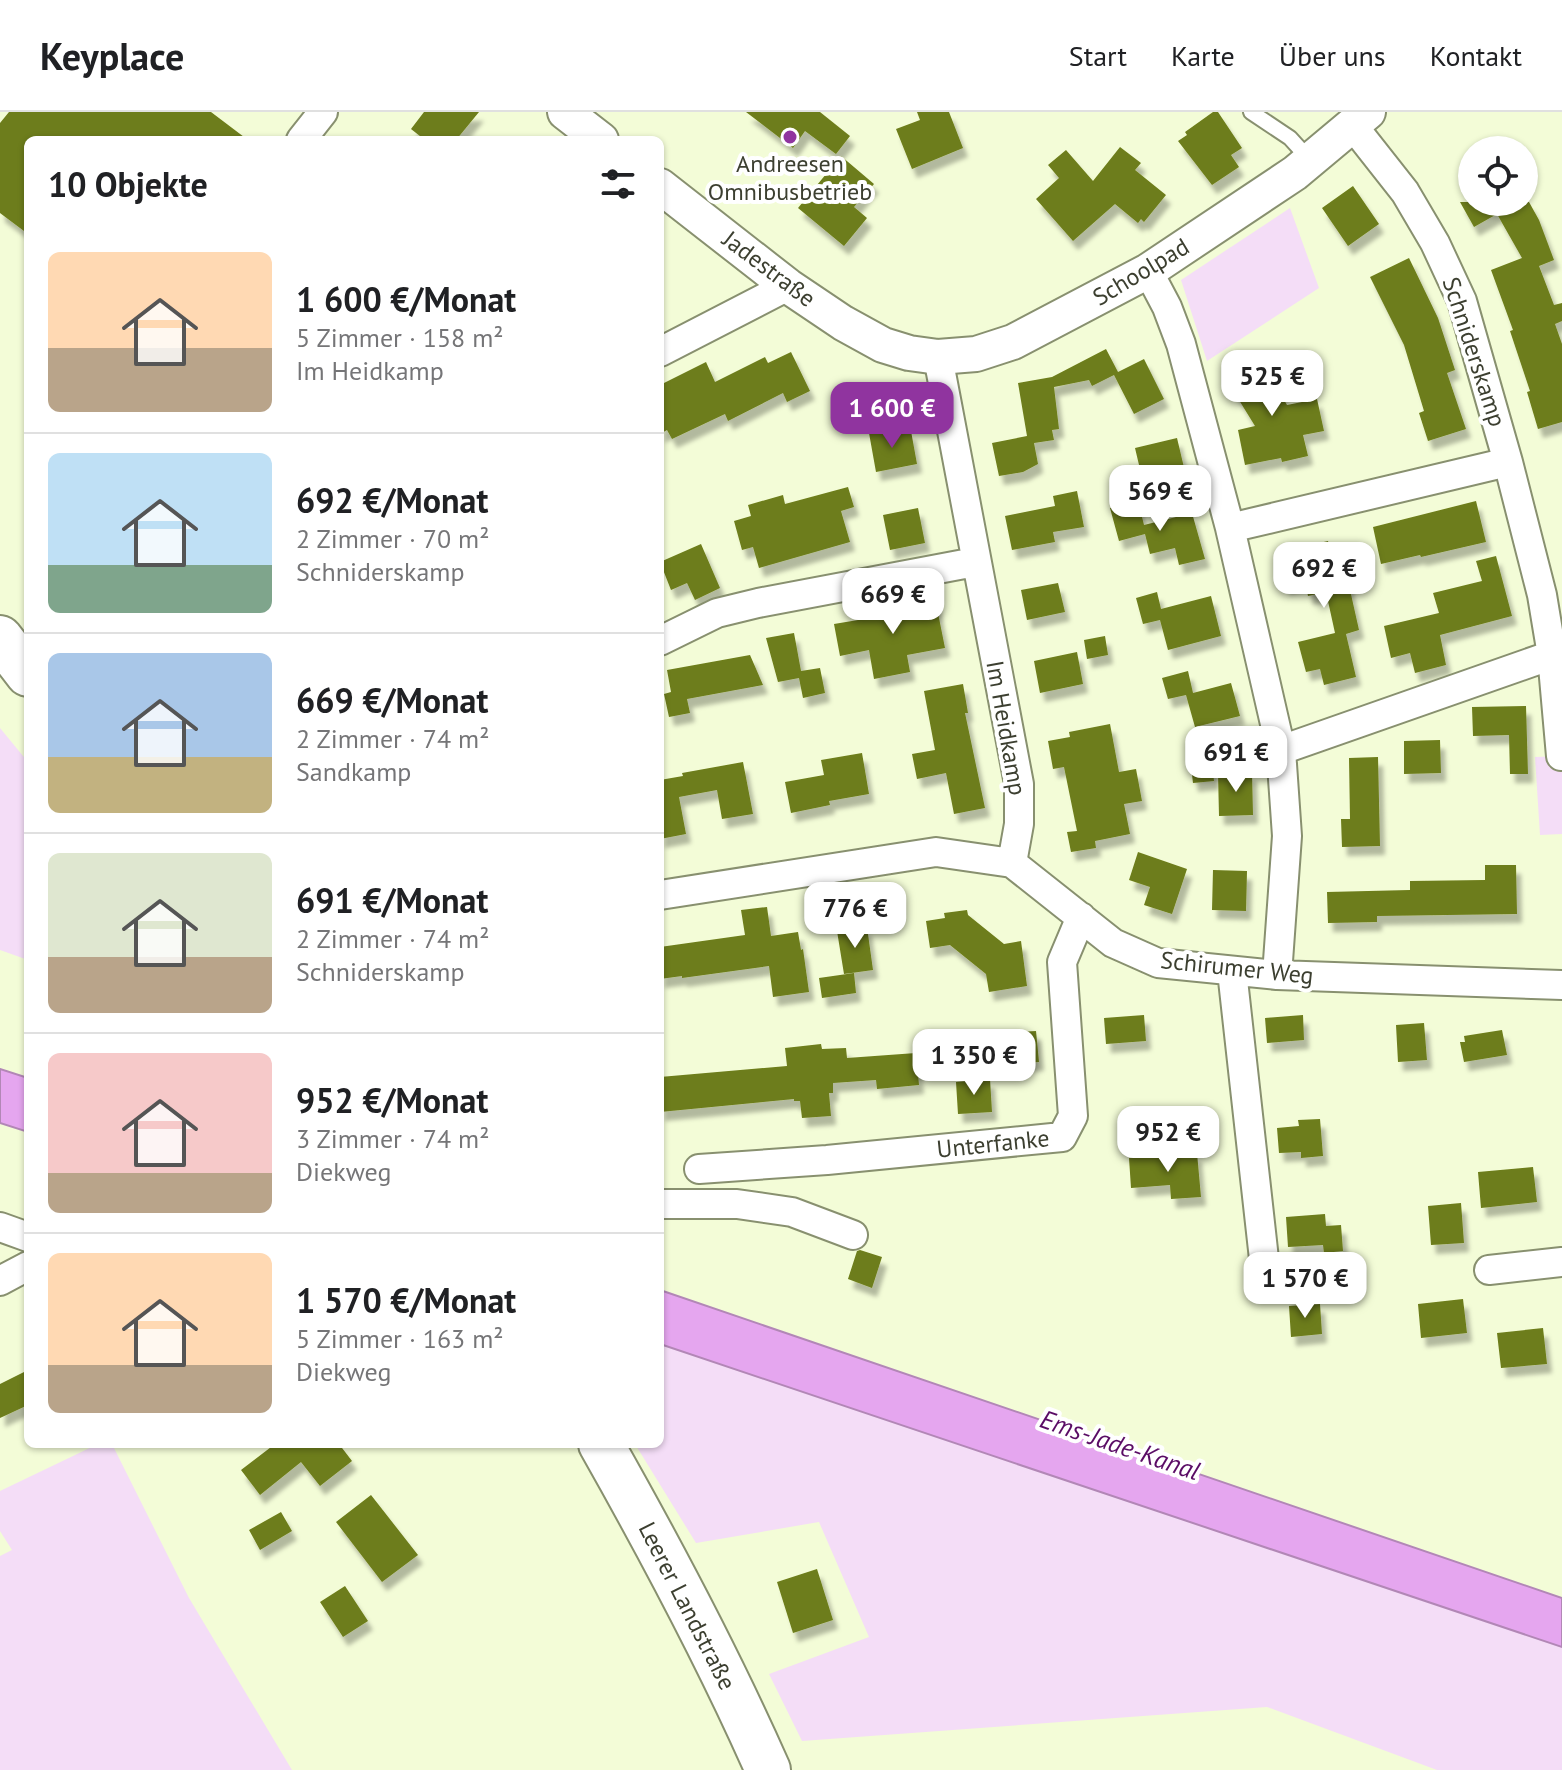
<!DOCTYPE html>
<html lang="de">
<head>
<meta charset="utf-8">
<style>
	:root { --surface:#fff; --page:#f6f6f6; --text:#202124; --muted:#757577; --line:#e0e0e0; --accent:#90349f }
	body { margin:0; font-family:"PT Sans",sans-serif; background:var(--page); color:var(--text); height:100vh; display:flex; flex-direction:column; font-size:30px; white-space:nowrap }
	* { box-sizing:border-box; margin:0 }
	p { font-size:26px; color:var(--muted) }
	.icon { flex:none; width:44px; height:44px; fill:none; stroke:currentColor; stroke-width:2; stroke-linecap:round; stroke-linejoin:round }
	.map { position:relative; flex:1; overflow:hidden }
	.sheet { position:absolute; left:24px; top:24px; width:640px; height:1312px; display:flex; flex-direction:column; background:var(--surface); border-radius:12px; box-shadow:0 2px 6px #0004 }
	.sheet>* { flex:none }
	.controls { position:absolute; left:1458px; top:24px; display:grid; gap:16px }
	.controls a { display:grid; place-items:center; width:80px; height:80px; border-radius:50%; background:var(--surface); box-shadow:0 2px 6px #0004; font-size:40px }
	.price { position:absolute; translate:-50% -68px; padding:0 18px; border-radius:16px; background:#fff; color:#222; font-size:26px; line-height:52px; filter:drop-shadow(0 2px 4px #0008) }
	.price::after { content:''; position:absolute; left:50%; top:48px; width:24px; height:18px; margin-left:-12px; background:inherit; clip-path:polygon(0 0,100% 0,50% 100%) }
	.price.current { background:var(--accent); color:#fff }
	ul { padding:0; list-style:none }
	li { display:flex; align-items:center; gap:24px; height:200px; padding:0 24px }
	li+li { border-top:2px solid var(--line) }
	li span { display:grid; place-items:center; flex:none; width:224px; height:160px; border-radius:12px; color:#555 }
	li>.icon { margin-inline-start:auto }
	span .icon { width:96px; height:96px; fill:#fffc; stroke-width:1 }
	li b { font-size:34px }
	h2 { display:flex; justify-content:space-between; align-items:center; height:96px; padding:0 24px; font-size:34px }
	header { display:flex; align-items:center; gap:48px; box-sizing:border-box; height:112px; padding:0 40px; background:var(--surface); border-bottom:2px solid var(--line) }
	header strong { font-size:38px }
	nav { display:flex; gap:44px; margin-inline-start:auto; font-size:28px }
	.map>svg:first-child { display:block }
	.green { fill:#f4ddf7 }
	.water { fill:#e5a6ef; stroke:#b287b6; stroke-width:2 }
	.building { fill:#6d7d1a; filter:url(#shadow) }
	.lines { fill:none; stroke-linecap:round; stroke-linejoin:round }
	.service-casing { stroke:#88906f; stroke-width:18 }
	.minor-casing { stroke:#88906f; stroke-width:32 }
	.tertiary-casing { stroke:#88906f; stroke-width:38 }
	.primary-casing { stroke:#88906f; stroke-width:48 }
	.service { stroke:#fff; stroke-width:14 }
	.minor { stroke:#fff; stroke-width:28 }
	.tertiary { stroke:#fff; stroke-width:34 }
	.primary { stroke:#fff; stroke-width:44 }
	.poi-dot { fill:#90349f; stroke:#fff; stroke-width:3 }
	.labels { text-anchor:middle; stroke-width:8; stroke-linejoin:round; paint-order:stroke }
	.poi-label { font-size:24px; fill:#3c3f30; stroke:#fff }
	.street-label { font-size:24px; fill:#3c3f30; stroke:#fff }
	.water-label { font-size:26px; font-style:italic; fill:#5a0c65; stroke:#fff }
</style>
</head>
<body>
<header>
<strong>Keyplace</strong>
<nav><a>Start</a><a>Karte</a><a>Über uns</a><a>Kontakt</a></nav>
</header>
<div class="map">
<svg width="1562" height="1658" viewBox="0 0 1562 1658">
	<defs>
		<filter id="shadow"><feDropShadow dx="5" dy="9" stdDeviation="2" flood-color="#0004"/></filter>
	</defs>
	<rect width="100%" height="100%" fill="#f3fcd7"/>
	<path class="green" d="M1290,96L1319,176L1207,249L1181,168Z
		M0,616L28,650V848L0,838Z
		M1562,644V722L1540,723L1535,645Z
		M660,1231L1562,1534V1658H1437L1267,1595L802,1629L769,1562L869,1525L819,1410L696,1431L635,1332H660Z
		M98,1332H112L189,1486L292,1658H0V1444L12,1438L0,1419V1379Z"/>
	<path class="water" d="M0,957L28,966V1020L0,1011Z
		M660,1178L1562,1486V1535L660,1232Z"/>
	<path class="building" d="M9,0H211L248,28H28V122L0,101V11Z
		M424,0H479L456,28H425L411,17Z
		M746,0H820L850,24L836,42L805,19L793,36Z
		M917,0H949L963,36L912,57L896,17L920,8Z
		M1213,0H1218L1242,36L1231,43L1239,55L1212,73L1178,29L1187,23L1185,20Z
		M1120,35L1141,51L1135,58L1166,83L1144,110L1141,107L1138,111L1115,92L1073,129L1036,87L1059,66L1048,53L1066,38L1093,69Z
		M841,44L874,72L854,95L867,106L844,134L798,96Z
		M1353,74L1379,112L1348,134L1322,96Z
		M1460,90H1529L1539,108L1554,148L1539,154L1554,193L1562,191V209L1555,212L1562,232V310L1538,317L1527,280L1530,279L1510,219L1513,218L1491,158L1522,146L1497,102L1474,115Z
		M1409,146L1438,206L1455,258L1447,261L1466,317L1428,329L1419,301L1424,299L1404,233L1370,165Z
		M1106,237L1118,260L1144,247L1164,287L1134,302L1114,263L1092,274L1089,268L1054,275L1059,317L1052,318L1054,328L1034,331L1038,352L1023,360L999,364L992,331L1027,324L1018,271L1052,265Z
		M791,240L810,279L787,290L783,281L728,309L725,302L672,327L667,318L660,322V273L706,250L715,270L765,245L768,251Z
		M1260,247L1287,293L1317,287L1324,319L1303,323L1308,344L1282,350L1281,346L1245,353L1238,318L1255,314L1226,267Z
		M898,316V321L911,319L917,352L876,360L869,321Z
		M1177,326L1186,364L1144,374L1135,336Z
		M848,375L854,395L841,399L850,430L759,456L753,435L742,438L734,409L751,404L748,393L783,383L785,392Z
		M1077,379L1084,415L1053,420L1055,430L1012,438L1005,404L1055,394L1053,384Z
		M1138,389L1144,413L1192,401L1205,447L1179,453L1175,436L1150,442L1145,422L1119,429L1110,396Z
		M1476,389L1486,430L1421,445L1420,443L1381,452L1373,415Z
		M918,396L925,431L890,438L883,403Z
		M1328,429L1336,462L1346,460L1359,518L1346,522L1356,565L1324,573L1320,557L1306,560L1298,530L1335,521L1326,480L1308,484L1305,469L1285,474L1277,441Z
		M701,432L720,476L695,488L687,471L671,478L660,450Z
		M1496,444L1512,504L1440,523L1446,553L1415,561L1410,541L1391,546L1384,514L1439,501L1433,481L1482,469L1476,449Z
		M1058,471L1065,500L1027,508L1021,478Z
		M1157,480L1161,497L1211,484L1221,524L1168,538L1160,508L1143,512L1136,486Z
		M935,486L945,536L907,543L910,560L874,567L869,538L840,544L834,512L882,504L881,498Z
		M794,521L801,559L820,556L825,581L803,586L799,566L778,570L766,526Z
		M1105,524L1108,543L1087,547L1084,528Z
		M1077,540L1083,572L1040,581L1034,549Z
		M750,543L763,573L687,587L690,601L669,605L664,582L671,580L667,558Z
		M1188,559L1193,581L1231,571L1240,604L1195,615L1186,583L1168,587L1162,566Z
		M963,572L968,601H965L985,696L954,702L946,661L917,667L912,642L935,638L924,579Z
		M1526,594L1528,662H1510L1509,623L1473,624L1472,595Z
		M1110,612L1119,660L1136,657L1142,689L1124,692L1130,722L1095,729L1096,736L1071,740L1067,720L1077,719L1064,655L1053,657L1048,629L1070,625L1069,620Z
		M1440,628L1441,661L1404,662V629Z
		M862,641L869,682L829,689L830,693L791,701L785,670L824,663L821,648Z
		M1211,643L1214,669L1193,671L1190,646Z
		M1378,645L1380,734L1342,735L1341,707H1350L1349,646Z
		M743,650L753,702L722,707L717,678L679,685L686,722L660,727V668L683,664L682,661Z
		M1252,660L1253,703L1219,704L1218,661Z
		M1138,740L1187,757L1172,802L1144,793L1150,775L1129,768Z
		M1485,753H1516L1517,802L1377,804V810L1328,811L1327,780L1410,778V769L1485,768Z
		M1213,758L1247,759L1246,799L1212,798Z
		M767,795L771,824L798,820L801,838L803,837L809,880L773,885L769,854L682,866V864L660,867V835L745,823L741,798Z
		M967,798L968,803L1004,832L1021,829L1027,874L989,880L986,862L950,833L930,836L926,809L945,806L944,801Z
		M867,815L873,858L844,862L837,819Z
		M854,861L856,881L822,886L819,866Z
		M1144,903L1146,929L1106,932L1104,906Z
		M1303,903L1304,928L1267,931L1265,906Z
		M1424,911L1427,948L1398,950L1396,913Z
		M1502,918L1507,943L1464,950L1460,930H1465L1464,924Z
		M1036,919L1039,950L1004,952L1001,921Z
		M821,932L822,937L846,936L847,946L916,941L919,973L877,977L876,968L833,971V981H829L831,1004L802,1006L800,989H794V987L660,1000V965L787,954L785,936Z
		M990,967L992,1000L958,1002L956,970Z
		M1320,1007L1323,1044L1301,1046V1040L1279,1041L1277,1016L1299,1014L1298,1008Z
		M1197,1041L1201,1085L1171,1087L1170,1073L1131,1076L1129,1046Z
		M1533,1055L1537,1090L1481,1096L1478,1060Z
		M1461,1091L1464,1131L1431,1133L1428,1094Z
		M1325,1102L1326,1114L1341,1113L1343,1139L1324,1141L1323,1133L1288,1135L1286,1105Z
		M860,1138L882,1145L872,1176L848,1167L857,1139Z
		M1463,1187L1467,1221L1421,1226L1418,1192Z
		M1320,1192L1322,1222L1291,1225L1289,1194Z
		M1543,1216L1547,1252L1501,1256L1497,1221Z
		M28,1258V1293L0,1306V1272Z
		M275,1332H339L352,1349L320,1374L301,1350L260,1383L241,1358Z
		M371,1383L418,1443L382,1470L336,1410Z
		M281,1400L292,1419L260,1438L249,1418Z
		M817,1457L833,1508L793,1521L777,1470Z
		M345,1474L368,1509L343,1525L320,1490Z"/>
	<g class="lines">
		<defs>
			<path id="service" d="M1251,0L1290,26L1310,48"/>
			<path id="minor" d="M1353,14L1405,80L1435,131L1462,189L1508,350L1542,483L1552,543L1561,644
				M301,28L323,0
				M1148,159L1167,195L1181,232L1230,416L1281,638L1287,724L1277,863
				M660,240L788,174
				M938,245L1019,672V712L1012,751
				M1230,416L1508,350
				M660,529L717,501L758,491L975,450
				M1281,638L1552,543
				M660,783L936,740L1012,751L1113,831L1158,851L1277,863L1562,873
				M1232,859L1266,1165
				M699,1057L827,1048L1062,1025L1073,1004L1062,850L1081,805
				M660,1092H737L792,1100L853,1123
				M0,1115L28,1125
				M1489,1158L1562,1150
				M0,1169L28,1154"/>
			<path id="tertiary" d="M565,0L601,28
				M660,74L788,174L843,211L883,233L909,241L938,245L976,242L1013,230L1148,159L1295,61L1368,0"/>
			<path id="primary" d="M0,526L28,562
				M601,1332C661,1438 719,1547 768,1658"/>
		</defs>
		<use href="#service" class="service-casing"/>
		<use href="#minor" class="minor-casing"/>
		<use href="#tertiary" class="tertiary-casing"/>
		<use href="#primary" class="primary-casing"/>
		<use href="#service" class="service"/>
		<use href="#minor" class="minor"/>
		<use href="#tertiary" class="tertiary"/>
		<use href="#primary" class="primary"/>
	</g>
	<circle class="poi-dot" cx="790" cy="25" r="8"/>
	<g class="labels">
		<g class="poi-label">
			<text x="790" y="60">Andreesen<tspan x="790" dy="28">Omnibusbetrieb</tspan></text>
		</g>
		<g class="street-label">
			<text transform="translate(769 157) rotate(37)" y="8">Jadestraße</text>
			<text transform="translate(1141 160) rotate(-31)" y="8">Schoolpad</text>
			<text transform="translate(1474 240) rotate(72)" y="8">Schniderskamp</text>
			<text transform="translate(1006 616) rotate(80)" y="8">Im Heidkamp</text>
			<text transform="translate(1237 856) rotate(6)" y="8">Schirumer Weg</text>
			<text transform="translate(993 1032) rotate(-6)" y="8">Unterfanke</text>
			<text transform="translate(687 1494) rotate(63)" y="8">Leerer Landstraße</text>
		</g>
		<g class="water-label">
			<text transform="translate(1120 1333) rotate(19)" y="9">Ems-Jade-Kanal</text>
		</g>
	</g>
</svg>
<div class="controls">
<a><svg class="icon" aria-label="locate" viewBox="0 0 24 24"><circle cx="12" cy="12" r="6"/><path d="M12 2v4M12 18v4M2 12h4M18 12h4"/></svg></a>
</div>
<b class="price" style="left:1272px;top:306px">525 €</b>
<b class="price current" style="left:892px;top:338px">1 600 €</b>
<b class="price" style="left:1160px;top:421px">569 €</b>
<b class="price" style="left:1324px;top:498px">692 €</b>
<b class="price" style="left:893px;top:524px">669 €</b>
<b class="price" style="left:1236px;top:682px">691 €</b>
<b class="price" style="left:855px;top:838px">776 €</b>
<b class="price" style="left:974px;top:985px">1 350 €</b>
<b class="price" style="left:1168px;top:1062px">952 €</b>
<b class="price" style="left:1305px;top:1208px">1 570 €</b>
<section class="sheet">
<h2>10 Objekte<svg class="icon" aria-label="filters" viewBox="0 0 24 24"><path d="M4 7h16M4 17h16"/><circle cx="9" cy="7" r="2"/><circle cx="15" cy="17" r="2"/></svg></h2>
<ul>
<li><span style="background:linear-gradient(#ffd9b3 60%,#b9a48a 0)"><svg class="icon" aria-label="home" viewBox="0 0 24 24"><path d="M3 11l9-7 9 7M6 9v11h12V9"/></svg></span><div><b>1 600 €/Monat</b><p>5 Zimmer · 158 m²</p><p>Im Heidkamp</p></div></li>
<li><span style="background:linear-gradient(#bfe0f5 70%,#7fa58c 0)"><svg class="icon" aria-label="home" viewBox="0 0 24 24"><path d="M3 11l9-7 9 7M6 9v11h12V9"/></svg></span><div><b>692 €/Monat</b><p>2 Zimmer · 70 m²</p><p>Schniderskamp</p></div></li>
<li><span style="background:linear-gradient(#a9c7e8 65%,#c2b280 0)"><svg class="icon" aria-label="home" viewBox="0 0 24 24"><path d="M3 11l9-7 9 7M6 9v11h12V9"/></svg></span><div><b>669 €/Monat</b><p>2 Zimmer · 74 m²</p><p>Sandkamp</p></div></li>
<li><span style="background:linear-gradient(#dfe7d0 65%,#b9a48a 0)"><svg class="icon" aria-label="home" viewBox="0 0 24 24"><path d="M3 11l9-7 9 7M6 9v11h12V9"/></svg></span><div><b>691 €/Monat</b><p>2 Zimmer · 74 m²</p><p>Schniderskamp</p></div></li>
<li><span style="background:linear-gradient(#f6c9c9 75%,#b9a48a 0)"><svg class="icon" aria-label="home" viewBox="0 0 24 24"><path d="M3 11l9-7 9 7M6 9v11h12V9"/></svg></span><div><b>952 €/Monat</b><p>3 Zimmer · 74 m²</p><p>Diekweg</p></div></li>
<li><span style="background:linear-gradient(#ffd9b3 70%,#b9a48a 0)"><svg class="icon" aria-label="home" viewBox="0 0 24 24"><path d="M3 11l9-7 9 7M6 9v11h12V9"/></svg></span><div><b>1 570 €/Monat</b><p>5 Zimmer · 163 m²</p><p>Diekweg</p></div></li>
</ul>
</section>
</div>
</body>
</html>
